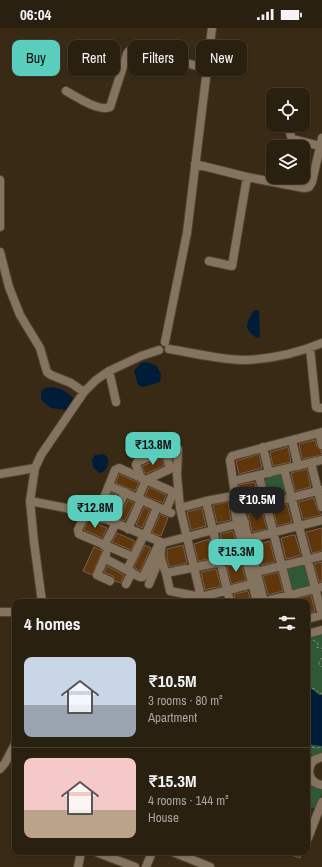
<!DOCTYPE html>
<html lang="en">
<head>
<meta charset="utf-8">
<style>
	:root { --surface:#2a2010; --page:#362d1e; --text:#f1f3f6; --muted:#a5a39f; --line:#463e30; --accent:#5acebd }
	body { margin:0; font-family:"Archivo Narrow",sans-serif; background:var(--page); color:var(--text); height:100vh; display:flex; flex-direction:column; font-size:15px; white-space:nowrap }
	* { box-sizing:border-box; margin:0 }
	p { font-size:13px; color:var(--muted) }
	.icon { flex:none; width:22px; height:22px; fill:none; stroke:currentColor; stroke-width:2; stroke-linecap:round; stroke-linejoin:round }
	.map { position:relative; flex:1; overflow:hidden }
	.panel { position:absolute; left:12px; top:571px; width:298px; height:256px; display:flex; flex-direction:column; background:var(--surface); border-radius:8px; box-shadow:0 1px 3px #0004,0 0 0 1px var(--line) }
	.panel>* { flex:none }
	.hud { position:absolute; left:12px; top:12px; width:298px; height:36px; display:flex; gap:8px }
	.fabs { position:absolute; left:266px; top:60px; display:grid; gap:8px }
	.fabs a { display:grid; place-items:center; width:44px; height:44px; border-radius:8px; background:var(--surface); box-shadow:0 1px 3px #0004,0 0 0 1px var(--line); font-size:20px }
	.price { position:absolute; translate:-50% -34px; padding:0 9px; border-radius:8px; background:var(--accent); color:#111; font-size:13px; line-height:26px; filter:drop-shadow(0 1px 2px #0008) }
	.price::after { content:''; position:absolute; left:50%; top:24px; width:12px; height:9px; margin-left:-6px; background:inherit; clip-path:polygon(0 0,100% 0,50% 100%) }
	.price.current { background:#222; color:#fff }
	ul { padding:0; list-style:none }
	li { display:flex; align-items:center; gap:12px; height:100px; padding:0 12px }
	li+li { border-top:1px solid var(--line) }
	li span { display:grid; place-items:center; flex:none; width:112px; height:80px; border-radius:8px; color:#555 }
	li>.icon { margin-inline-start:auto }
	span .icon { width:48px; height:48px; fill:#fffc; stroke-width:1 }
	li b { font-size:17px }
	h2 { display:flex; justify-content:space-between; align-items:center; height:48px; padding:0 12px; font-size:17px }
	.tag { padding:0 14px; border-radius:8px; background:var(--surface); box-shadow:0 1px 3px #0004,0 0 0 1px var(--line); font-size:14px; line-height:36px }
	.tag.current { background:var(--accent); color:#111 }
	.status { display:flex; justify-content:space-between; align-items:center; height:28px; padding:0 20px; background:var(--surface); direction:ltr }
	.status svg { height:11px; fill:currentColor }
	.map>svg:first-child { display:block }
	.green { fill:#2f5936 }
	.water { fill:#001c38 }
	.building { fill:#60360b; stroke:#77614f }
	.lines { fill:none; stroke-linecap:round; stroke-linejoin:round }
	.minor-casing { stroke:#534632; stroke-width:10 }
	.path { stroke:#908575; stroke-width:1; stroke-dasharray:3 2; stroke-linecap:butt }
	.minor { stroke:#84745f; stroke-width:8 }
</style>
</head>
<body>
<div class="status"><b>06:04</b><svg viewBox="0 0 49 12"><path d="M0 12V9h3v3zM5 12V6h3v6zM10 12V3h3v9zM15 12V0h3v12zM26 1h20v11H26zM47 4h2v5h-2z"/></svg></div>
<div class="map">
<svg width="322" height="839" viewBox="0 0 322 839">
	<rect width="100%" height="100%" fill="#382a15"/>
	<path class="green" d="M284,443L290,469L266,475L260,449Z
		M307,534L314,560L290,565L283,539Z
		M322,605V727H313L307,725V608Z
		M307,746L322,761V766L317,781L307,778Z"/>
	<path class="water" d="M255,282H259L260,309L257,310C254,308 251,306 249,303C244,298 250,287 255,282Z
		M147,334L157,338L161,346L160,354L143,359L138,357L134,343L141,335Z
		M51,359C60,360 67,363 73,370L70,378L66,382L51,380L41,372V364L45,360Z
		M104,426L108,430V436L104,444L99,445L93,439L92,431L95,427Z
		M312,661L319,667H322V718H321L307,716V662Z"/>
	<path class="building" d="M315,412L317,419L321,422L322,427L302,431L299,416Z
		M288,419L291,434L273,438L270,424Z
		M259,426L262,440L239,446L236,433Z
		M162,430L164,438L145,446L142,438Z
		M307,441L311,459L295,463L291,445Z
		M119,446L139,455L135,463L116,455Z
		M255,454L259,472L245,475L243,468L240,464L239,457Z
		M149,459L166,467L163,475L145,468Z
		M112,465L117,467L109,486L104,485Z
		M314,470L317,481L322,487L303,491L298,474Z
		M128,472L134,475L125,493L119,491Z
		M228,474L231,492L217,495L213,477Z
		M287,476L292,494L277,498L273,480Z
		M144,479L150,482L142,500L136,497Z
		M202,480L206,498L191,502L187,484Z
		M262,482L267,501L252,504L248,486Z
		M160,486L168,490L161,508L152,505Z
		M88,492L107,500L102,510L84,502Z
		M322,500V523L312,525L306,504Z
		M233,503L238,524L225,527L220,506Z
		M117,505L135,513L131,522L112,514Z
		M293,507H295L301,527L286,531L281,510Z
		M209,511L214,530L198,533L194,516Z
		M270,513L275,534L260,537L255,517Z
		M145,517L151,520L140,543L134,539Z
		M183,517L187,535L169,539L167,529V521Z
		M94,519L102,523L92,547L83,543Z
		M322,534V554H319L314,536Z
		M241,535L246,552L231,556L227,538Z
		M107,538L124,547L121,555L115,553L113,548L104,544Z
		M216,541L221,558L205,562L201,544Z
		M278,544L283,563L268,567L263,548Z
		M248,563L251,574H235L234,566Z
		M311,567L315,583L307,585V574H296V571Z
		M285,824H302L300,830L285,825Z"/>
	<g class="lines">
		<defs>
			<path id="minor" d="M66,63C77,69 99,84 110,79L127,26L129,23L132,22L206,40
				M291,97L290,105L292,111L320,118
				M195,136L247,149L304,160L309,159L312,154L322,110
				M0,199V152
				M0,224L9,259L20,287L40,320L47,344L51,347L71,355L84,364
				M209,233L232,238L247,149
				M165,314L187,205L212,0
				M310,320L316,379L318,380H322
				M169,321C194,325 220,332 245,332C271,331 298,325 322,315
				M109,343L116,374
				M319,405L322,417
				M292,412L298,438
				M263,419L269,445
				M178,421L177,447L180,480L201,569
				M311,435L322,479
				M284,441L322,587
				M0,446L35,440
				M259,448L291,574
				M233,453L322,432
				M110,458L171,485
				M235,467L230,432L232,428L322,404
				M138,470L146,452L170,441L166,424L163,423L137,434L136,437L141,450
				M30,473L86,484L96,490L106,491L163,515L237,496L245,495
				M180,480L206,473
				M241,482L322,462
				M86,484L78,502L79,506L133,529
				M96,490L115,442L119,440L171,463L172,465V468L166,482
				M112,493L125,464
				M128,501L141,472
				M145,508L157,479
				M244,512L322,492
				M163,515C158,526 162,535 166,545L221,534L245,528
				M104,518L114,499
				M106,526L97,547L110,553
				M104,530L140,549H143L158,518
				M127,542L142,511
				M166,545L170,563L201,569L252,556
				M252,545L322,528
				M126,556L132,544
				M149,556L160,530
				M42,574L34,514L30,473L35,440L41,427L84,364L96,352L109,343L141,328L159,322
				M230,574L206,473L233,468
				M257,574L237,496L233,468L235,467L238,469L241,482L264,574
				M263,574L322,559
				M0,584H15
				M307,591L322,587
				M307,606L322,602
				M322,729L314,732C305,742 309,755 322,757
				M0,741L5,735L15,716
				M308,810L322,774
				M96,824L135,839
				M173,824L210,839
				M78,839L81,824
				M146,839L152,824"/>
		</defs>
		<use href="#minor" class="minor-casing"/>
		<path class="path" d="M313,612L318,615L317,620L320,619L322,621
			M307,621L309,623L307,628
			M322,630L319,633V636L322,639
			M307,660L315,661L320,666L322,665
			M307,718L317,720L322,719"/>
		<use href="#minor" class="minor"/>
	</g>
</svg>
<div class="fabs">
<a><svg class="icon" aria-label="locate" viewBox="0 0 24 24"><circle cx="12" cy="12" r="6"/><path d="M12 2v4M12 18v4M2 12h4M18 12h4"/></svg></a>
<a><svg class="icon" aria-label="layers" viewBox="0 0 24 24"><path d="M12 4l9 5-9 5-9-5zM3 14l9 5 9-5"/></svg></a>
</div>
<b class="price" style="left:153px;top:438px">₹13.8M</b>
<b class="price current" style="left:257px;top:493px">₹10.5M</b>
<b class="price" style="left:95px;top:501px">₹12.8M</b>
<b class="price" style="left:236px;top:545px">₹15.3M</b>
<div class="hud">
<a class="tag current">Buy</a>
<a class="tag">Rent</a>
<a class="tag">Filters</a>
<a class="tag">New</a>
</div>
<section class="panel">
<h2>4 homes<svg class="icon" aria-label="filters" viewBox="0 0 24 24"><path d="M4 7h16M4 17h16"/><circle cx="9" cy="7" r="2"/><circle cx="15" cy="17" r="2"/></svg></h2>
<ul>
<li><span style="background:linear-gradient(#c9d6e8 60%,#9aa5b1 0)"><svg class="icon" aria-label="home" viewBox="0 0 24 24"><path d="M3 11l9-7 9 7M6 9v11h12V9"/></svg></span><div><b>₹10.5M</b><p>3 rooms · 80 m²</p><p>Apartment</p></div></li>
<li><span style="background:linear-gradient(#f6c9c9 65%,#b9a48a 0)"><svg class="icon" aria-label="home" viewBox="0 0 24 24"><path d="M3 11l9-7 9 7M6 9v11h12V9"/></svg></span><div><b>₹15.3M</b><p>4 rooms · 144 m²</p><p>House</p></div></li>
</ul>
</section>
</div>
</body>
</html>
